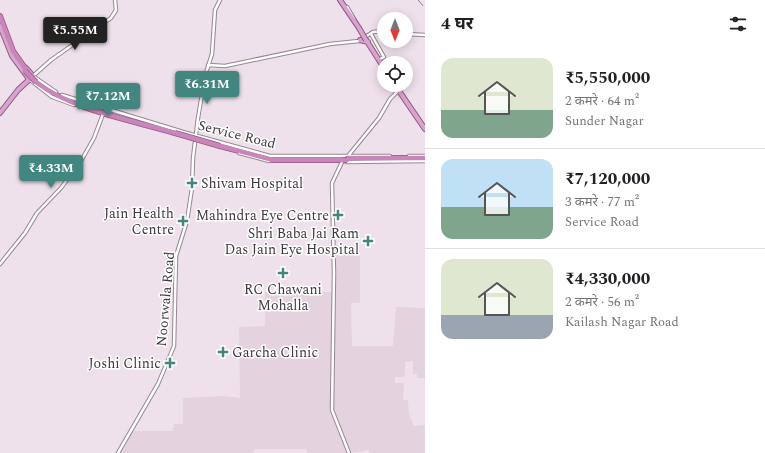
<!DOCTYPE html>
<html lang="hi">
<head>
<meta charset="utf-8">
<style>
	:root { --surface:#fff; --page:#f2f2f2; --text:#202124; --muted:#757577; --line:#e0e0e0; --accent:#41877f }
	body { margin:0; font-family:Spectral,"Noto Sans Devanagari",serif; background:var(--page); color:var(--text); height:100vh; display:flex; flex-direction:column; font-size:15px; white-space:nowrap }
	* { box-sizing:border-box; margin:0 }
	p { font-size:13px; color:var(--muted) }
	.icon { flex:none; width:22px; height:22px; fill:none; stroke:currentColor; stroke-width:2; stroke-linecap:round; stroke-linejoin:round }
	.map { position:relative; flex:1; overflow:hidden }
	.details { display:flex; flex-direction:column; background:var(--surface); width:340px }
	.details>* { flex:none }
	.needle { width:26px; rotate:180deg }
	.fabs { position:absolute; left:377px; top:12px; display:grid; gap:8px }
	.fabs a { display:grid; place-items:center; width:36px; height:36px; border-radius:50%; background:var(--surface); box-shadow:0 2px 10px #0003; font-size:20px }
	.price { position:absolute; translate:-50% -34px; padding:0 9px; border-radius:4px; background:var(--accent); color:#fff; font-size:13px; line-height:26px; filter:drop-shadow(0 1px 2px #0008) }
	.price::after { content:''; position:absolute; left:50%; top:24px; width:12px; height:9px; margin-left:-6px; background:inherit; clip-path:polygon(0 0,100% 0,50% 100%) }
	.price.active { background:#222; color:#fff }
	ul { padding:0; list-style:none }
	li { display:flex; align-items:center; gap:12px; height:100px; padding:0 16px }
	li+li { border-top:1px solid var(--line) }
	li span { display:grid; place-items:center; flex:none; width:112px; height:80px; border-radius:12px; color:#555 }
	li>.icon { margin-inline-start:auto }
	span .icon { width:48px; height:48px; fill:#fffc; stroke-width:1 }
	li b { font-size:17px }
	h2 { display:flex; justify-content:space-between; align-items:center; height:48px; padding:0 16px; font-size:17px }
	main { display:flex; flex:1; min-height:0 }
	.map>svg:first-child { display:block }
	.built { fill:#e5d2df }
	.lines { fill:none; stroke-linecap:round; stroke-linejoin:round }
	.tertiary-casing { stroke:#948890; stroke-width:4.5 }
	.primary-casing { stroke:#915884; stroke-width:6 }
	.trunk-casing { stroke:#915884; stroke-width:6 }
	.tertiary { stroke:#fff; stroke-width:2.5 }
	.primary { stroke:#d7a4cc; stroke-width:4 }
	.trunk { stroke:#ca86bb; stroke-width:4.5 }
	.rail { stroke:#8a8187; stroke-width:1; stroke-dasharray:8 4; stroke-linecap:butt }
	.primary-bridge-casing { stroke:#915884; stroke-width:6; stroke-linecap:butt }
	.trunk-bridge-casing { stroke:#915884; stroke-width:6; stroke-linecap:butt }
	.primary-bridge { stroke:#d7a4cc; stroke-width:4 }
	.trunk-bridge { stroke:#ca86bb; stroke-width:4.5 }
	.poi-dot { fill:#41877f; stroke:#fff; stroke-width:1.5 }
	.labels { text-anchor:middle; stroke-width:3; stroke-linejoin:round; paint-order:stroke }
	.street-label { font-size:14px; fill:#3e393d; stroke:#fff }
	.poi-label { font-size:14px; fill:#3e393d; stroke:#fff; text-anchor:end }
</style>
</head>
<body>
<main>
<div class="map">
<svg width="425" height="453" viewBox="0 0 425 453">
	<rect width="100%" height="100%" fill="#efe1eb"/>
	<path class="built" d="M335,253L360,254V303H351L352,346H393L396,307L425,308V378H417V374H413V361L405,362V377H395V383H404L403,400H408L409,414L414,426L425,425V453H369V450L351,453H307L306,449H254V453H119L131,431H173L174,424H183V398L222,396L240,398L239,327L265,326V292H336Z"/>
	<g class="lines">
		<defs>
			<path id="tertiary" d="M347,7L354,19
				M371,34L384,57L380,59
				M406,34L425,35
				M208,65L225,66L330,44L359,41L373,32L384,31
				M29,79L52,97L74,105
				M56,92L33,76L51,60L111,18L116,10L115,0
				M62,95L183,132L270,156H390
				M239,153L269,161
				M348,156L379,118L390,99L400,89
				M409,156H425
				M343,160L332,183L334,273L332,410L349,453
				M346,162L425,161
				M0,264L25,233L37,213L61,188L81,161L94,138L103,114
				M118,453L158,384L174,346L176,256L187,221L192,188L193,158L198,118L205,76L212,54L215,10L220,0"/>
			<path id="primary" d="M340,0L359,28
				M0,26L12,56L29,79
				M360,40L368,42
				M366,40L384,68
				M395,85L425,129
				M0,113L18,90L33,76L26,68"/>
			<path id="trunk" d="M0,16L13,51L27,71
				M36,82C72,110 131,120 175,133
				M220,146L273,160H343
				M347,158H425"/>
		</defs>
		<use href="#tertiary" class="tertiary-casing"/>
		<use href="#primary" class="primary-casing"/>
		<use href="#trunk" class="trunk-casing"/>
		<use href="#tertiary" class="tertiary"/>
		<use href="#primary" class="primary"/>
		<use href="#trunk" class="trunk"/>
		<path class="rail" d="M418,0L425,8"/>
		<defs>
			<path id="primary-bridge" d="M359,28L366,40"/>
			<path id="trunk-bridge" d="M25,71L36,82
				M175,133L220,146
				M343,160H347"/>
		</defs>
		<use href="#primary-bridge" class="primary-bridge-casing"/>
		<use href="#trunk-bridge" class="trunk-bridge-casing"/>
		<use href="#primary-bridge" class="primary-bridge"/>
		<use href="#trunk-bridge" class="trunk-bridge"/>
	</g>
	<g class="poi-dot">
		<path d="M190 177h4v4h4v4h-4v4h-4v-4h-4v-4h4z"/>
		<path d="M336 209h4v4h4v4h-4v4h-4v-4h-4v-4h4z"/>
		<path d="M181 215h4v4h4v4h-4v4h-4v-4h-4v-4h4z"/>
		<path d="M366 235h4v4h4v4h-4v4h-4v-4h-4v-4h4z"/>
		<path d="M281 267h4v4h4v4h-4v4h-4v-4h-4v-4h4z"/>
		<path d="M221 346h4v4h4v4h-4v4h-4v-4h-4v-4h4z"/>
		<path d="M168 357h4v4h4v4h-4v4h-4v-4h-4v-4h4z"/>
	</g>
	<g class="labels">
		<g class="street-label">
			<text transform="translate(237 134) rotate(14)" y="5">Service Road</text>
			<text transform="translate(165 299) rotate(-85)" y="5">Noorwala Road</text>
		</g>
		<g class="poi-label">
			<text x="201" y="188" text-anchor="start">Shivam Hospital</text>
			<text x="174" y="218">Jain Health<tspan x="174" dy="16">Centre</tspan></text>
			<text x="329" y="220">Mahindra Eye Centre</text>
			<text x="359" y="238">Shri Baba Jai Ram<tspan x="359" dy="16">Das Jain Eye Hospital</tspan></text>
			<text x="283" y="294" text-anchor="middle">RC Chawani<tspan x="283" dy="16">Mohalla</tspan></text>
			<text x="232" y="357" text-anchor="start">Garcha Clinic</text>
			<text x="161" y="368">Joshi Clinic</text>
		</g>
	</g>
</svg>
<div class="fabs">
<a><svg class="needle" viewBox="-14 -14 28 28"><path d="M0-13l5 13h-10z" fill="#e53935"/><path d="M0 13l5-13h-10z" fill="#757577"/></svg></a>
<a><svg class="icon" aria-label="locate" viewBox="0 0 24 24"><circle cx="12" cy="12" r="6"/><path d="M12 2v4M12 18v4M2 12h4M18 12h4"/></svg></a>
</div>
<b class="price active" style="left:75px;top:51px">₹5.55M</b>
<b class="price" style="left:207px;top:105px">₹6.31M</b>
<b class="price" style="left:108px;top:117px">₹7.12M</b>
<b class="price" style="left:51px;top:189px">₹4.33M</b>
</div>
<section class="details">
<h2>4 घर<svg class="icon" aria-label="filters" viewBox="0 0 24 24"><path d="M4 7h16M4 17h16"/><circle cx="9" cy="7" r="2"/><circle cx="15" cy="17" r="2"/></svg></h2>
<ul>
<li><span style="background:linear-gradient(#dfe7d0 65%,#7fa58c 0)"><svg class="icon" aria-label="home" viewBox="0 0 24 24"><path d="M3 11l9-7 9 7M6 9v11h12V9"/></svg></span><div><b>₹5,550,000</b><p>2 कमरे · 64 m²</p><p>Sunder Nagar</p></div></li>
<li><span style="background:linear-gradient(#bfe0f5 60%,#7fa58c 0)"><svg class="icon" aria-label="home" viewBox="0 0 24 24"><path d="M3 11l9-7 9 7M6 9v11h12V9"/></svg></span><div><b>₹7,120,000</b><p>3 कमरे · 77 m²</p><p>Service Road</p></div></li>
<li><span style="background:linear-gradient(#dfe7d0 70%,#9aa5b1 0)"><svg class="icon" aria-label="home" viewBox="0 0 24 24"><path d="M3 11l9-7 9 7M6 9v11h12V9"/></svg></span><div><b>₹4,330,000</b><p>2 कमरे · 56 m²</p><p>Kailash Nagar Road</p></div></li>
</ul>
</section>
</main>
</body>
</html>
